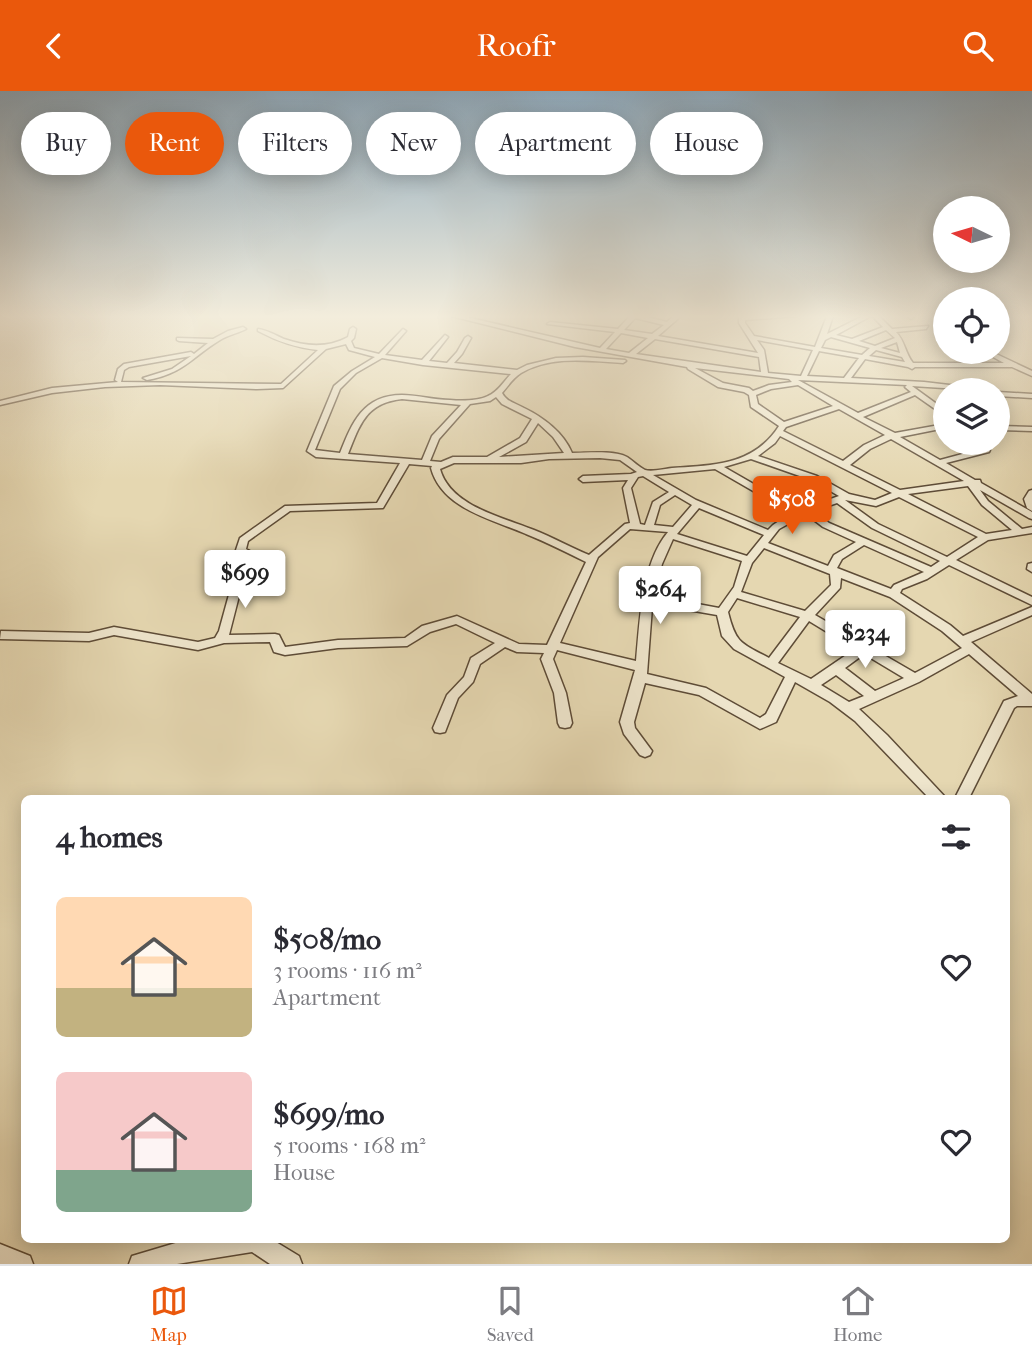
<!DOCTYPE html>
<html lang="en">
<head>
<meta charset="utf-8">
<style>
	:root { --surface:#fff; --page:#f7f7f7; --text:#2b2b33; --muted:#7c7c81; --line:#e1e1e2; --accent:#ea580c }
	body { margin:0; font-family:"IM FELL French Canon",serif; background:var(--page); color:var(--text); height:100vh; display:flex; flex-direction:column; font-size:26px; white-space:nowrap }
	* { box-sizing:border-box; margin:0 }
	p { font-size:23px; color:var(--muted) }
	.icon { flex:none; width:38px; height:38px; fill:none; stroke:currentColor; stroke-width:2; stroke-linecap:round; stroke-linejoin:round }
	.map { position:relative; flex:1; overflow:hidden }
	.panel { position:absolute; left:21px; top:704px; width:989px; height:448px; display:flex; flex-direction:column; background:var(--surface); border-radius:10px; box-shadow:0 4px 18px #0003 }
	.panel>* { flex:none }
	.guide { position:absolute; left:21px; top:21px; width:990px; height:63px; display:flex; gap:14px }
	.needle { width:46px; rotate:275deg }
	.fabs { position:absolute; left:933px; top:105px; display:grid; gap:14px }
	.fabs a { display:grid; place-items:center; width:77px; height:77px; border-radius:50%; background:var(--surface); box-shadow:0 4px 18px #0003; font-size:35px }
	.price { position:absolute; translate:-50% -60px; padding:0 16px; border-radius:7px; background:#fff; color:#222; font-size:23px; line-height:46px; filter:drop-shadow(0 2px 4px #0008) }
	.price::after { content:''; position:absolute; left:50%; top:42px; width:21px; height:16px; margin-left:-10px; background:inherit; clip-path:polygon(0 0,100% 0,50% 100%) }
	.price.on { background:var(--accent); color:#fff }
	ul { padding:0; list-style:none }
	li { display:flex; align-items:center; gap:21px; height:175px; padding:0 35px }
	li span { display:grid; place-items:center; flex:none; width:196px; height:140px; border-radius:10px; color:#555 }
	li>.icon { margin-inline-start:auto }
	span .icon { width:84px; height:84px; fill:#fffc; stroke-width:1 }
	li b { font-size:30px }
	h2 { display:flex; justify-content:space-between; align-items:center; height:84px; padding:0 35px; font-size:30px }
	.tag { padding:0 24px; border-radius:32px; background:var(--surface); box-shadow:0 4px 18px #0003; font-size:24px; line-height:63px }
	.tag.on { background:var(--accent); color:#fff }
	header { display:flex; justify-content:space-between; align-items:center; height:91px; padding:0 35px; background:var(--accent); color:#fff; font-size:32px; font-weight:600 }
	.dock { display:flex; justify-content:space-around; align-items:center; height:98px; border-top:2px solid var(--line); background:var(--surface); font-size:19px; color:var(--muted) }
	.dock a { display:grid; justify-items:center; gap:4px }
	.dock .on { color:var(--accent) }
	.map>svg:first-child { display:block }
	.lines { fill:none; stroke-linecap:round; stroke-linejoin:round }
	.minor-casing { stroke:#5e4c37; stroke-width:3 }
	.minor { fill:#eee5cc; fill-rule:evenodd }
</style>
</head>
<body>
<header><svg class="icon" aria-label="back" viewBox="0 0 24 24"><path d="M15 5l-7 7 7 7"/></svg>Roofr<svg class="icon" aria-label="search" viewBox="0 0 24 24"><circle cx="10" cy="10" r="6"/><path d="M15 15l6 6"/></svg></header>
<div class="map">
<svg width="1032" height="1173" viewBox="0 0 1032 1173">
	<rect width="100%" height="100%" fill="#e5d7b1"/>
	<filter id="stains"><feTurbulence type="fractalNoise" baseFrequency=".00286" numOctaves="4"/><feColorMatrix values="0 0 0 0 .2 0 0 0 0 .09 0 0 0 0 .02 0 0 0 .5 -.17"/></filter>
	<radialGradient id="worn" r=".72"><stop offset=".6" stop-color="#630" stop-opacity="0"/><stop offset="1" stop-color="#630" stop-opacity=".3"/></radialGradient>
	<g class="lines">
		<defs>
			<path id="minor" d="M451,225H462L600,257L615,241L547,233L550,231L618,238L630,225H643L667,231L674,225H681L658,245L758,262L739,232V225H798L745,229V232L754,245L815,256L827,225H833L827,243L863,225H871L836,244L852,248L883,236L872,225H879L892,238L928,235L926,238L896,241C905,250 905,262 913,272H1004L984,261H992L1032,280V285L1012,276H915L912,278L908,276L865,268L851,287L924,291L975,297V299L912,295L945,319V325L915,304L863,326L895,342L945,333V337L900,346L940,369L981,358L977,352H985L990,359L989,361L946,372L975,389H980L981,392L1032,421V428L1029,427L980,399L988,410L1022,438L1032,436V442L988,449L956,469L1032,506V514L949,474L927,488L902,498L900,502L950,534L963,545L1032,516V524L971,551L1032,603V615H1017L1014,617L969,707H955L1004,610L1018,605L969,563L919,591L859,618L887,644L946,707H929L855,630L830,611L795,591L776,631L760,638L699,604L645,592L634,631L635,637L652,660L650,664L645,666L640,664L624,643L620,631L635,579L557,559L553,568L566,602L572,632L570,636L565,637L560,636L558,632L554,602L541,568L544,562L517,561L505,556L480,573L473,591L458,607L445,641L440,642L435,641L433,637L447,604L464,586L471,567L495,552L456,533L430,541L407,555L338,557L285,564L274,561L270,551L224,552L198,559L114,544L89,550L0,548L1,540L89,542L114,536L198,551L215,547L219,540L230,500L259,485L258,472L236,459L240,447L285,415L377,412L400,372L316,366L307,360L334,295L352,280L375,266L349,259L346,253L326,258L283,297L257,298L160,294L105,296L52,302L0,314V310L52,297L118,291L115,289L118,278L124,273L191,261L194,263L208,252L179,250L177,249V247L213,248L228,240L243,236L246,238C238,242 228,244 220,249C192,266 183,283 147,289L143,287L172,278L191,265L129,276L124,279L121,291L281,293L318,259C296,257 277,250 258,240V238C267,239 275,244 284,248C307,256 328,257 348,246L350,238L353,236L356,238L354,247L351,250L354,257L379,263L403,238L406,240L385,264L422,269L445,244L448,246L429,270L447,272L457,261L465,247L468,245L471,247L462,263L454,272L517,279L527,274L556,267L583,266L625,269L626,270L623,272C590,270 551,264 521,282C513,287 508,295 502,302C507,311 515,312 524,317C543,326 564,342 572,362C589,362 612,359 627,366C633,370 639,376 645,379C652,381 664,378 672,377C715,374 754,374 779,335L751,316L749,304L744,301L718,296L688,278L687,276L575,256ZM635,227L664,234L652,243L624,239ZM886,239L895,247L875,255L859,250ZM621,242L648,247L629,262L606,258ZM831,246L870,257L862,264L821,257L825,249ZM655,248L759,266L761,281L636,263ZM757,249L813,259L801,285L768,282L764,259ZM897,251L900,262L881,257ZM876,259L902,266L905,271L869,265ZM819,260L859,267L844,287L807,285ZM382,267L423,274L511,283C504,290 498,301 488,305C477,310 462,310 450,309C434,309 418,304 402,304C363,304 352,332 340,362L315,359L340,298L356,282ZM695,277L789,288L792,291L769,294L753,300L749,297L723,292ZM798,289L907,294L905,296L911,301L858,322ZM798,294L833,315L784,331L758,313L756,304L771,298ZM496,306L502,313L532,328L520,347L487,366H453L441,371L430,370L439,348L470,313L490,310ZM402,308L461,314L432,345L422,369L348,363C360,333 366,312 402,308ZM839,318L885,344L864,354L843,370L783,340L786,336ZM538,332L553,346L564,362L499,366L526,351ZM780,345L892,402L875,409L849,403L817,385L758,365L775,352ZM891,348L964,390L900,399L850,374L870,358ZM600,367L620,369L637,381L631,383L583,385L579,388L583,391L628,389L623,397L630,432L625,433L589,464C570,456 552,446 534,439C502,426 450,415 440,378L454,372H521L549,368ZM751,368L811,389L839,405L799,419L724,376ZM409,373L432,375L431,377C442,418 492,428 526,443C546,451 566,461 586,471L547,554L519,553L457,525L422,535L405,547L338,549L285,556L279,544L275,543L229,544L239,505L269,486L268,470L246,458L248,450L290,420L383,417ZM715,378L791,422L773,434L768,439L696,409L653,384ZM643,385L669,401L653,411L645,434L640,433L631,397L638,386ZM968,395L982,414L1012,439L986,443L908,403ZM675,404L692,414L673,436L654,434L660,414ZM899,406L978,446L947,466L878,433L845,409L876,415ZM837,412L872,437L940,470L931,476L829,432L814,420ZM699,417L764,444L747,465L677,443ZM806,423L823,436L856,451L834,464L828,475L768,452L779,438ZM630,438L668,441C641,473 640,530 636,570L560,552L598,466ZM673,448L742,470L734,496L719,517L671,508H653L662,473ZM864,454L924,481L894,494L891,498L837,477L842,468ZM764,457L830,483L831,494L805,520L741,501L752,472ZM841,487L890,506L942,540L962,557L915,582L815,524L840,497ZM737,507L800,526L769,567C741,552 736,553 728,521ZM652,516H671L717,524L722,545L734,558L785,586L766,623L760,627L706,597L647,583ZM809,530L855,558L811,588L778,572ZM864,563L904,587L875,600L845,577ZM836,584L864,605L849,611L821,594Z
				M907,225H913L914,226L911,228Z
				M998,301L1032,303V307L998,305Z
				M998,335L1032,336V340L998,339Z
				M1032,399V420L1027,417L1024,408L1029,400Z
				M1032,472V481L1027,478L1028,473Z
				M189,1148H271L299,1165L302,1173H270L252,1161L177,1173H129L132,1165Z
				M0,1153L30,1165L33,1173H0Z"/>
		</defs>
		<use href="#minor" class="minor-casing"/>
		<use href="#minor" class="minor"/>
	</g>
	<linearGradient id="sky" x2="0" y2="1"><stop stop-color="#8ea9bc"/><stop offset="0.58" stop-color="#f3eddc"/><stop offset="1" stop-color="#f3eddc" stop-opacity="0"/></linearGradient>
	<rect width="1032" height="389" fill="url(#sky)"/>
	<rect width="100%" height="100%" filter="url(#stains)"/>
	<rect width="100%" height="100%" fill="url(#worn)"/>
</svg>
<div class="fabs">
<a><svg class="needle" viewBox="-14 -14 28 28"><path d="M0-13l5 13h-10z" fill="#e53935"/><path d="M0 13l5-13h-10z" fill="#7c7c81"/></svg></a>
<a><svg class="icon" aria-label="locate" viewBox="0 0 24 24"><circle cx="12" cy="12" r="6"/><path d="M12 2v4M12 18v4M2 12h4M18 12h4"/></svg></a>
<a><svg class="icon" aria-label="layers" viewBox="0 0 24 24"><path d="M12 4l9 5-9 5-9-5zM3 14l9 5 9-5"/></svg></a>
</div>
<b class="price on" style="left:792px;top:445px">$508</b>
<b class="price" style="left:245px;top:519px">$699</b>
<b class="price" style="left:660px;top:535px">$264</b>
<b class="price" style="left:865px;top:579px">$234</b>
<div class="guide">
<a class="tag">Buy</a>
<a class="tag on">Rent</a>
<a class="tag">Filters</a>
<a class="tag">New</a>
<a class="tag">Apartment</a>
<a class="tag">House</a>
</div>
<section class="panel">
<h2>4 homes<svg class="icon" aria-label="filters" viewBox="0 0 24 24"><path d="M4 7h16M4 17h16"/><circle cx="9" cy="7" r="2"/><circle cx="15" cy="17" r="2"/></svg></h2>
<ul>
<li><span style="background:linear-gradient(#ffd9b3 65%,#c2b280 0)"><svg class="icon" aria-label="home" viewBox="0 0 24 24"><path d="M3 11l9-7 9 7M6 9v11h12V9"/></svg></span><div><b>$508/mo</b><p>3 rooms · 116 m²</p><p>Apartment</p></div><svg class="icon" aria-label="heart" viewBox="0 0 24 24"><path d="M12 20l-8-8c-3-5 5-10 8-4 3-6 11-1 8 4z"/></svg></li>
<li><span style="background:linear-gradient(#f6c9c9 70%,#7fa58c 0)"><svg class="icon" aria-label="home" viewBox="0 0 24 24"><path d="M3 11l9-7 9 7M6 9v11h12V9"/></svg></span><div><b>$699/mo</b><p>5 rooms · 168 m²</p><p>House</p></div><svg class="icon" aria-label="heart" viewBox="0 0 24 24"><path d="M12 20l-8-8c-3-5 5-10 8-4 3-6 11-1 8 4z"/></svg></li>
</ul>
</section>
</div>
<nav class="dock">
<a class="on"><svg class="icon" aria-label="map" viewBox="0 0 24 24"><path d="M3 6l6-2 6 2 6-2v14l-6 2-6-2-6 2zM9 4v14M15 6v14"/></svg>Map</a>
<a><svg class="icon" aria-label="saved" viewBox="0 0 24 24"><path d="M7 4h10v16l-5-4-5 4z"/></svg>Saved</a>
<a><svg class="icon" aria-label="home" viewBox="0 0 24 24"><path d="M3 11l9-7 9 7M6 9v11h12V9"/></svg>Home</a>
</nav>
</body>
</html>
